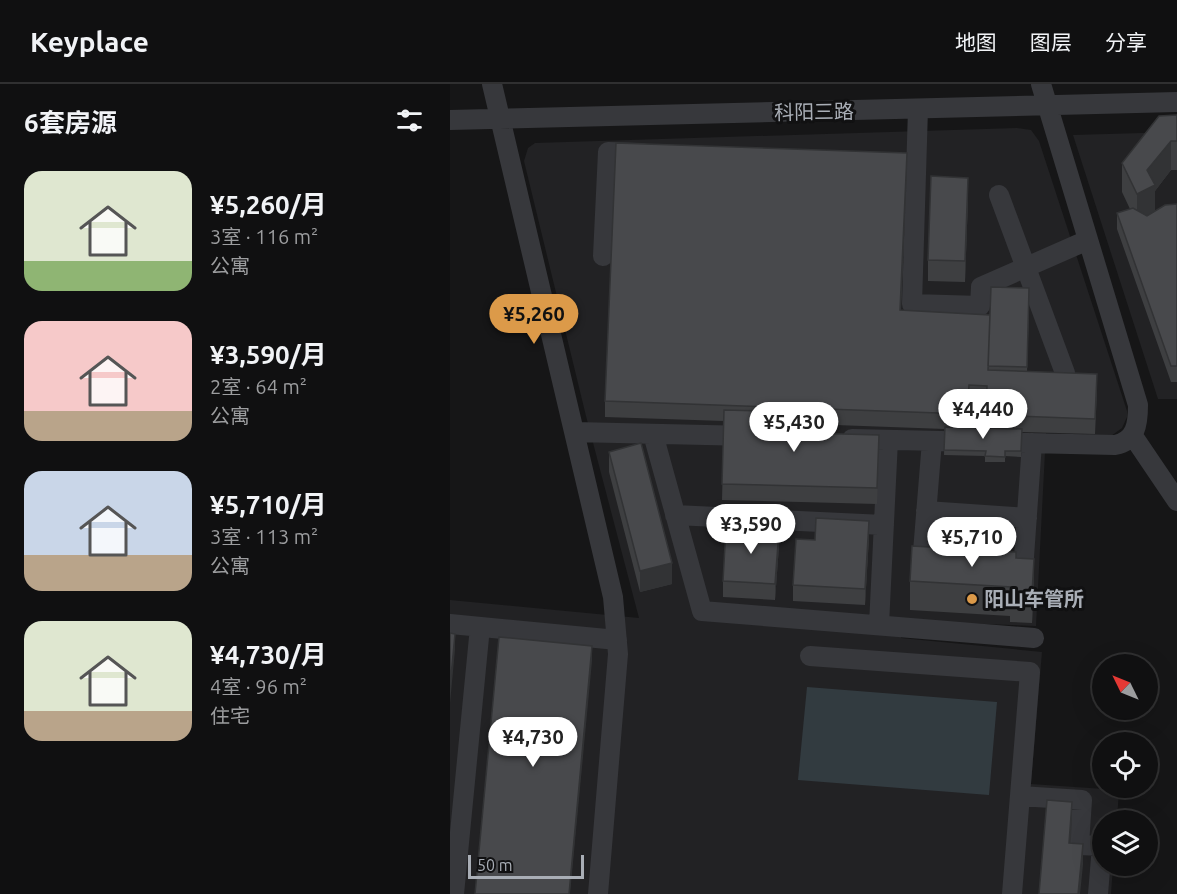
<!DOCTYPE html>
<html lang="zh">
<head>
<meta charset="utf-8">
<style>
	:root { --surface:#101011; --page:#1e1e1f; --text:#f1f3f6; --muted:#9c9d9f; --line:#303031; --accent:#dc9a49 }
	body { margin:0; font-family:Ubuntu,"Noto Sans SC",sans-serif; background:var(--page); color:var(--text); height:100vh; display:flex; flex-direction:column; font-size:22px; white-space:nowrap }
	* { box-sizing:border-box; margin:0 }
	p { font-size:20px; color:var(--muted) }
	.icon { flex:none; width:33px; height:33px; fill:none; stroke:currentColor; stroke-width:2; stroke-linecap:round; stroke-linejoin:round }
	.map { position:relative; flex:1; overflow:hidden }
	.details { display:flex; flex-direction:column; background:var(--surface); width:450px }
	.details>* { flex:none }
	.needle { width:39px; rotate:313deg }
	.fabs { position:absolute; left:642px; top:570px; display:grid; gap:12px }
	.fabs a { display:grid; place-items:center; width:66px; height:66px; border-radius:50%; background:var(--surface); box-shadow:0 6px 24px #0002,0 0 0 2px var(--line); font-size:30px }
	.scale { position:absolute; left:18px; bottom:15px; width:116px; box-sizing:border-box; padding-left:6px; border:3px solid #a9aeb6; border-top:0; font-size:16px; line-height:21px; white-space:nowrap; color:#a9aeb6; -webkit-text-stroke:4px #111112; paint-order:stroke }
	.price { position:absolute; translate:-50% -51px; padding:0 14px; border-radius:21px; background:#fff; color:#222; font-size:20px; line-height:39px; filter:drop-shadow(0 2px 3px #0008) }
	.price::after { content:''; position:absolute; left:50%; top:36px; width:18px; height:14px; margin-left:-9px; background:inherit; clip-path:polygon(0 0,100% 0,50% 100%) }
	.price.current { background:var(--accent); color:#111 }
	ul { padding:0; list-style:none }
	li { display:flex; align-items:center; gap:18px; height:150px; padding:0 24px }
	li span { display:grid; place-items:center; flex:none; width:168px; height:120px; border-radius:18px; color:#555 }
	li>.icon { margin-inline-start:auto }
	span .icon { width:72px; height:72px; fill:#fffc; stroke-width:1 }
	li b { font-size:26px }
	h2 { display:flex; justify-content:space-between; align-items:center; height:72px; padding:0 24px; font-size:26px }
	header { display:flex; align-items:center; gap:36px; box-sizing:border-box; height:84px; padding:0 30px; background:var(--surface); border-bottom:2px solid var(--line) }
	header strong { font-size:28px }
	nav { display:flex; gap:33px; margin-inline-start:auto; font-size:21px }
	main { display:flex; flex:1; min-height:0 }
	.map>svg:first-child { display:block }
	.built { fill:#222224 }
	.water { fill:#323b40 }
	.lines { fill:none; stroke-linecap:round; stroke-linejoin:round }
	.minor { stroke:#37383c; stroke-width:20 }
	.wall { fill:#3e3f41; fill-rule:evenodd }
	.shaded-wall { fill:#323335 }
	.building { fill:#48494c; stroke:#323335; stroke-width:1.5 }
	.poi-dot { fill:#dc9a49; stroke:#111112; stroke-width:2 }
	.labels { text-anchor:middle; stroke-width:6; stroke-linejoin:round; paint-order:stroke }
	.street-label { font-size:20px; fill:#a9aeb6; stroke:#111112 }
	.poi-label { font-size:20px; font-weight:bold; fill:#a9aeb6; stroke:#111112; text-anchor:start }
</style>
</head>
<body>
<header>
<strong>Keyplace</strong>
<nav><a>地图</a><a>图层</a><a>分享</a></nav>
</header>
<main>
<section class="details">
<h2>6套房源<svg class="icon" aria-label="filters" viewBox="0 0 24 24"><path d="M4 7h16M4 17h16"/><circle cx="9" cy="7" r="2"/><circle cx="15" cy="17" r="2"/></svg></h2>
<ul>
<li><span style="background:linear-gradient(#dfe7d0 75%,#8fb573 0)"><svg class="icon" aria-label="home" viewBox="0 0 24 24"><path d="M3 11l9-7 9 7M6 9v11h12V9"/></svg></span><div><b>¥5,260/月</b><p>3室 · 116 m²</p><p>公寓</p></div></li>
<li><span style="background:linear-gradient(#f6c9c9 75%,#b9a48a 0)"><svg class="icon" aria-label="home" viewBox="0 0 24 24"><path d="M3 11l9-7 9 7M6 9v11h12V9"/></svg></span><div><b>¥3,590/月</b><p>2室 · 64 m²</p><p>公寓</p></div></li>
<li><span style="background:linear-gradient(#c9d6e8 70%,#b9a48a 0)"><svg class="icon" aria-label="home" viewBox="0 0 24 24"><path d="M3 11l9-7 9 7M6 9v11h12V9"/></svg></span><div><b>¥5,710/月</b><p>3室 · 113 m²</p><p>公寓</p></div></li>
<li><span style="background:linear-gradient(#dfe7d0 75%,#b9a48a 0)"><svg class="icon" aria-label="home" viewBox="0 0 24 24"><path d="M3 11l9-7 9 7M6 9v11h12V9"/></svg></span><div><b>¥4,730/月</b><p>4室 · 96 m²</p><p>住宅</p></div></li>
</ul>
</section>
<div class="map">
<svg width="727" height="810" viewBox="0 0 727 810">
	<rect width="100%" height="100%" fill="#161617"/>
	<path class="built" d="M567,44L581,46L589,57L677,327V333L672,344L661,352L596,349L586,542L452,537L451,554L592,568L581,700L669,706L667,736H652V782H663L661,810H0V516L189,534L136,332L74,77L78,64L85,59Z
		M727,48V315H708L623,51Z"/>
	<path class="water" d="M357,603L547,618L539,711L348,696Z"/>
	<g class="lines">
		<path class="minor" d="M42,0L163,513L168,570L148,810
			M468,25L462,220L530,222L531,203L638,156
			M0,36L727,18
			M431,79L466,81
			M549,111L615,289
			M153,172L158,68L192,69
			M124,348L300,352
			M203,350L252,527L584,554
			M683,352L727,417
			M402,355L665,361C686,357 688,340 688,321L591,0
			M476,427L577,434
			M225,431L434,441
			M481,481L472,480L482,357
			M561,486L573,487L582,359
			M0,540L167,556
			M429,541L438,356
			M360,572L580,588L562,810
			M570,712L632,716L629,761L652,762L648,810
			M4,810L30,543"/>
	</g>
	<path class="wall" d="M727,31V86H721L705,107V127L727,120V298H721L667,145V129L680,125L672,108V79Z
		M457,85L451,226L540,231L579,225L577,288L647,306L645,350L572,348L571,373L555,372V378H535V372L494,371L495,345L358,340V349L429,367L427,420L272,416L274,337L155,333V317ZM519,317L537,318L536,344L517,343Z
		M518,115L515,198L478,197V176Z
		M159,368L222,500L190,508L159,388Z
		M419,453L415,521L343,517V501Z
		M329,462L325,516L273,513V497Z
		M566,474L584,504L582,539L560,538V532L460,526V497Z"/>
	<path class="shaded-wall" d="M721,57V86L705,107V131L687,139V110L697,86Z
		M457,69V85L450,242V226Z
		M518,94V115L515,198V177Z
		M419,437V453L415,521V505Z
		M329,446V462L325,516V500Z
		M584,475V504L582,539V510Z
		M222,479V500L190,508V487Z
		M5,550V566L0,619V603Z
		M142,562V577L120,810H119Z
		M622,718V739L619,780V759Z
		M633,760V781L630,810H628Z"/>
	<path class="building" d="M727,31V57H721L697,86L705,101L687,110L672,79L709,32Z
		M166,59L457,69L450,226L540,231L538,286L647,290L645,335L536,331L537,302L519,301L517,330L155,317Z
		M481,92L518,94L515,177L478,176Z
		M727,120V282H721L667,129L683,124L697,132L715,121Z
		M541,203L579,204L577,283L538,282Z
		M274,326L358,328L357,349L429,351L427,404L272,400Z
		M495,343L572,345L571,367H555V373L535,372L536,367L494,366Z
		M191,359L222,479L190,487L159,368Z
		M366,434L419,437L415,505L343,501L346,455L365,456Z
		M276,443L329,446L325,500L273,497Z
		M462,462L566,468V474L584,475L582,510L560,509L561,503L460,497Z
		M0,549L5,550L0,603Z
		M49,553L142,562L119,810H25Z
		M597,716L622,718L619,759L633,760L628,810H589Z"/>
	<circle class="poi-dot" cx="522" cy="515" r="6"/>
	<g class="labels">
		<g class="street-label">
			<text transform="translate(364 28) rotate(-1)" y="7">科阳三路</text>
		</g>
		<g class="poi-label">
			<text x="534" y="522">阳山车管所</text>
		</g>
	</g>
</svg>
<div class="fabs">
<a><svg class="needle" viewBox="-14 -14 28 28"><path d="M0-13l5 13h-10z" fill="#e53935"/><path d="M0 13l5-13h-10z" fill="#9c9d9f"/></svg></a>
<a><svg class="icon" aria-label="locate" viewBox="0 0 24 24"><circle cx="12" cy="12" r="6"/><path d="M12 2v4M12 18v4M2 12h4M18 12h4"/></svg></a>
<a><svg class="icon" aria-label="layers" viewBox="0 0 24 24"><path d="M12 4l9 5-9 5-9-5zM3 14l9 5 9-5"/></svg></a>
</div>
<div class="scale">50 m</div>
<b class="price current" style="left:84px;top:261px">¥5,260</b>
<b class="price" style="left:533px;top:356px">¥4,440</b>
<b class="price" style="left:344px;top:369px">¥5,430</b>
<b class="price" style="left:301px;top:471px">¥3,590</b>
<b class="price" style="left:522px;top:484px">¥5,710</b>
<b class="price" style="left:83px;top:684px">¥4,730</b>
</div>
</main>
</body>
</html>
